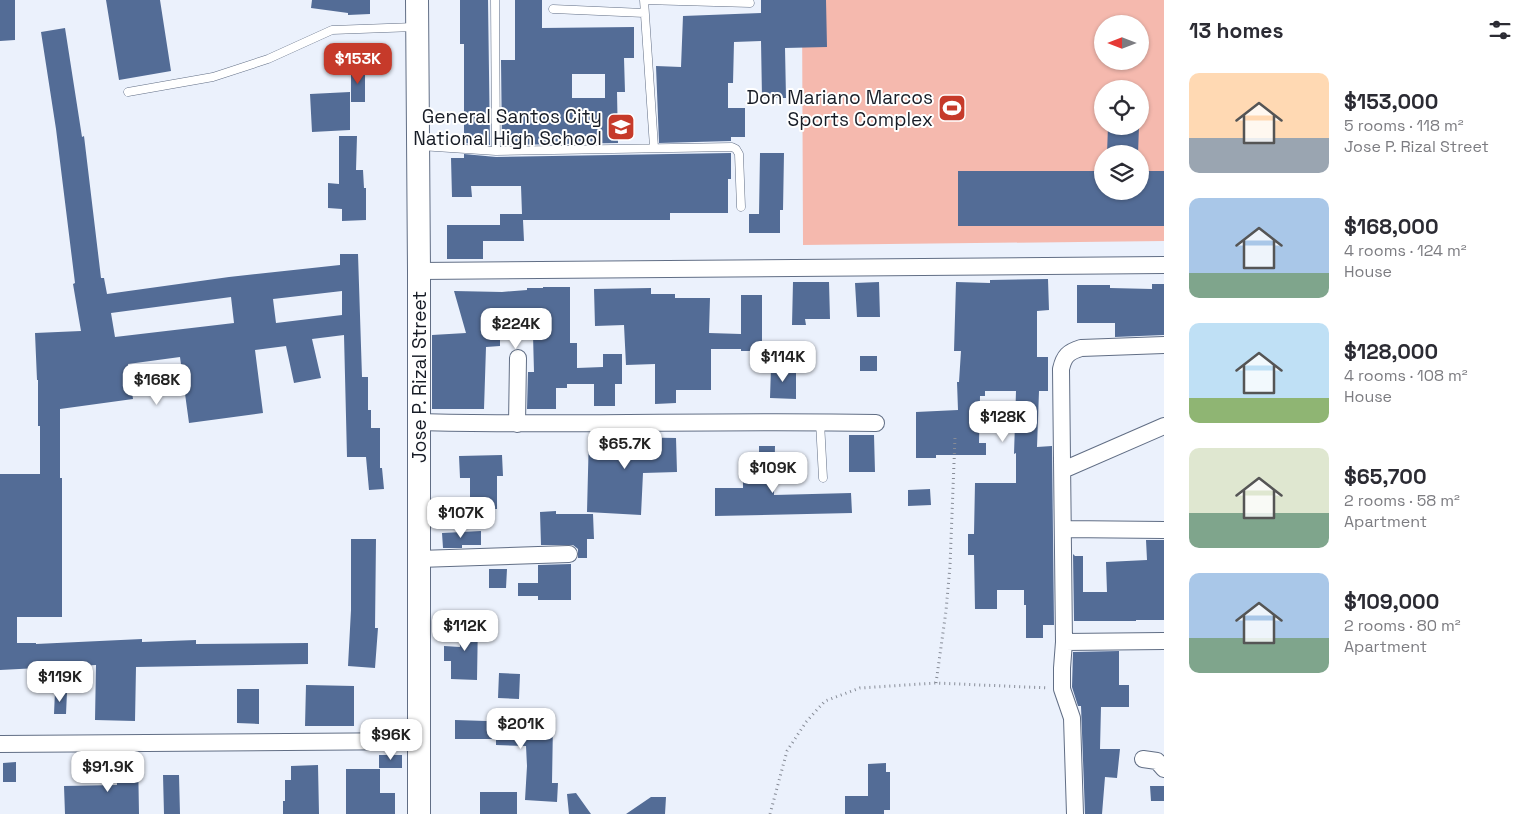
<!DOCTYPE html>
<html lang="en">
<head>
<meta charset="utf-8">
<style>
	:root { --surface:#fff; --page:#f2f2f3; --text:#2b2b33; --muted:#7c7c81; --accent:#c63a2a }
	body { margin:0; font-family:"Space Grotesk",sans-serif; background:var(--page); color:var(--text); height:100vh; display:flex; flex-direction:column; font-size:19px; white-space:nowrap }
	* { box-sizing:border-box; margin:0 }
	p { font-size:16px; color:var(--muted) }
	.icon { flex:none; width:28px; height:28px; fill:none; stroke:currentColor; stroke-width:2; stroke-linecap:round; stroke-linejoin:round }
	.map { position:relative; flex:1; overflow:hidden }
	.sheet { display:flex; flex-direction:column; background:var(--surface); width:375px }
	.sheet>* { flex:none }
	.needle { width:32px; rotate:270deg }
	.fabs { position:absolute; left:1094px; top:15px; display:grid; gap:10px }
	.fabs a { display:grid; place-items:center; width:55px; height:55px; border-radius:50%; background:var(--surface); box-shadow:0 1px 4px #0004; font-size:25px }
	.price { position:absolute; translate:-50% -42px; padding:0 11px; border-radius:10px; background:#fff; color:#222; font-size:16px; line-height:32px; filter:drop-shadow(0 1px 2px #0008) }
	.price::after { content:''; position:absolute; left:50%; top:30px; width:15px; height:11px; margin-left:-8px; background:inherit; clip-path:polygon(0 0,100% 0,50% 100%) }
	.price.on { background:var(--accent); color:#fff }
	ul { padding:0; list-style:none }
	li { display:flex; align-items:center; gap:15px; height:125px; padding:0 25px }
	li span { display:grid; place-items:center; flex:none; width:140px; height:100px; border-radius:10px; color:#555 }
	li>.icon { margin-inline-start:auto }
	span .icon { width:60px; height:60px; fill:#fffc; stroke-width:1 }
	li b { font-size:21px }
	h2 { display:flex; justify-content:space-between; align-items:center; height:60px; padding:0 25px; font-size:21px }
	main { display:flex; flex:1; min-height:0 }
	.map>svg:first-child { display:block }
	.green { fill:#f5b9ae; fill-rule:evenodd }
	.building { fill:#536c96; fill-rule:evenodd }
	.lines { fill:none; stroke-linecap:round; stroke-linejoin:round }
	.lane-casing { stroke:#616e85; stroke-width:9 }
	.street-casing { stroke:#616e85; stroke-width:18 }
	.secondary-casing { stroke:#616e85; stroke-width:24 }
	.path { stroke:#868b96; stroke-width:3; stroke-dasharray:1 4; stroke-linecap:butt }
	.lane { stroke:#fff; stroke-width:8 }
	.street { stroke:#fff; stroke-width:16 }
	.secondary { stroke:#fff; stroke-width:22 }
	.labels { text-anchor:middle; stroke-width:4; stroke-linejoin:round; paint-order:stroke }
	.poi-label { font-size:19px; fill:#181d27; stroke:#fff; text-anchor:end }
	.street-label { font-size:19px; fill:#181d27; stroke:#fff }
</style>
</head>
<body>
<main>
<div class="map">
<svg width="1164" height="814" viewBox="0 0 1164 814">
	<rect width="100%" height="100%" fill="#ebf1fc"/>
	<path class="green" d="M802,0H1164V241L803,245ZM1102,24H1140V61H1102ZM1102,89H1140V126H1102ZM1102,154H1140V191H1102Z"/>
	<path class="building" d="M0,0H15V40L0,41Z
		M106,0H160L171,71L119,80Z
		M312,0H370V14L348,15V13L311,8Z
		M460,0H488L490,145L464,143V44H460Z
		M515,0H542V28L634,27V58H624L625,92H617L618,143L502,145L501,60H515ZM572,74H605V98H572Z
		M761,0H826L827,47L785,48L786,98H762L761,41L734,42L733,83H728V108H745V137H731V141L659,143L656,66L681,67L683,16L761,13Z
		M65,28L82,137L84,136L101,278H104L107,294L229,277L340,265V254H358L362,377H368V410H371V428H380V468H382L384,489L369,490L366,457H347L344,335L312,339L321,378L294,383L286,346L255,350L263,413L189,423L180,357L128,364L133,399L60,409V478H62V617H17V643H36V644L142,639V642L196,640V644L308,643V664L136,667L135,721L95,720L96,665L0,670V474H40V426H38V380H37L35,333L81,331L73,284L75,283L56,129L41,32ZM342,291V315L276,323L273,299ZM231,297L234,323L115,337L111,313Z
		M358,48H372V63H358Z
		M351,68H365V102H351Z
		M350,92V130L312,132L310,94Z
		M1108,126H1139L1138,154H1107Z
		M339,136H357L356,170H363L364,188H366V220L342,221V209L328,208V183L339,184Z
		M731,153V179H728V213H670V220H523L524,241H483V259H447V225H500V214H522L521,186H471L472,197H452L451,158H464V154L496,157Z
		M760,153H784L783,210H780V233H749V214H759Z
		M958,171H1102V191H1140V171H1164V226H958Z
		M1048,279L1049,310L1037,311V357H1048V391H1039L1037,447L1052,446L1054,625H1043V638H1026V605H1024V590H997V609H975L974,555H968V534H974L975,483H1016V453L1014,454L1016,391H985V396H980L979,443H986V455H936V458H916V412L958,410L957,382H959L961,351H954L956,282L990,283V280Z
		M793,282H829L830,319H805L806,325H792Z
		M879,282L880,317H857L855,283Z
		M1152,284H1164V335L1115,337V323H1077V285H1110V288L1152,289Z
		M543,287H570V343H577V368L603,367V354H622V384H615V406H594V384H567V388H556V409H527L528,372H534L533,335L500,337V346L486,347L484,409H432V335L466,333L454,291L502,292L527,290V288H543Z
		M651,288V294H675V298H710L709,333L741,334V295H762V351H741V349H711V390H676V403L655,404V364L626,365L624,325L595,326L594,289Z
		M860,356H877V371H860Z
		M771,368H796V399L770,398Z
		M589,433L617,434V437L676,438L677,472L643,473L641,515L587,512Z
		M849,435H874L875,472H849Z
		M759,446H775L774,495L851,493L852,513L715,516V488H743V458H759Z
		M502,455L503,476H497V509H470V478H460L459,456Z
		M930,489L931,505L908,506V490Z
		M556,511V514H593L594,539H587V558H578V549L573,545H541L540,512Z
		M481,531V545H462V548H443L442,533Z
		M351,539H376L375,628H378L375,668L348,666L351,610Z
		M1146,540H1164V620H1136V621H1074L1073,554L1075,556H1083V592H1107L1106,562L1147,560Z
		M571,564V600H538V596H518V583H538V565Z
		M489,569H507L506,588H489Z
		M459,619H478L477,680L451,679V661H444V646L460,647Z
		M1119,651V685H1129V707H1101L1100,749H1120L1117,778L1105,777L1102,814H1085L1081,706H1078L1072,687L1073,652Z
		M499,673L520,674L519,699L498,698Z
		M306,685L354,686V726H305Z
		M237,689H259V724L237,723Z
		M55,691L67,692L66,714H54Z
		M455,720L553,723L552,783H558L557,802L525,800L527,766L526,746L496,745V739H455Z
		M379,755H402V768H379Z
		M116,756H138L139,814H65L64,786L117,785Z
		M16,762V782H3V763Z
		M886,763V772H890V810H884V814H845V796H868V764Z
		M318,765L319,814H283V801H285V780H291V766Z
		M346,769H380V793H395V814H346Z
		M163,775H179L180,814H164Z
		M1150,786H1164V801H1151Z
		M480,792H517V814H480Z
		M576,793L591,814H569L567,794Z
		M651,797H666L665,814H626Z"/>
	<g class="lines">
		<defs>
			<path id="lane" d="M495,0L496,151
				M644,0L654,147
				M644,0L750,3
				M553,9L644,13
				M128,92L213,77L268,59L332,30L415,27
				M420,146L496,151L732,147L736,149L739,154L741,207
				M820,422L823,478"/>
			<path id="street" d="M419,271L1164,265
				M419,422C571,426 723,420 876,423
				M517,424L518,358
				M1063,470L1164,426
				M1064,529L1164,530
				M419,559L569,554
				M1064,642L1164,641
				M0,744L419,741
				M1143,759L1157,761L1164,769
				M1075,814L1072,718L1062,689V668L1064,642L1061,369C1064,356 1068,352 1081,348L1164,345"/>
			<path id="secondary" d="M417,0L419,271V814"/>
		</defs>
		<use href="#lane" class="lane-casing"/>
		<use href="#street" class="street-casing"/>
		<use href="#secondary" class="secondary-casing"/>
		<path class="path" d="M936,683L946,611L950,566L955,437
			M770,814L787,751L806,722L825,701L860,688L936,683L1049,688"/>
		<use href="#lane" class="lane"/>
		<use href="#street" class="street"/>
		<use href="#secondary" class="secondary"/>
	</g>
	<defs>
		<symbol id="stadium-square" viewBox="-11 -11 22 22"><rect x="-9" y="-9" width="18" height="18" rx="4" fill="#c63a2a" stroke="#fff"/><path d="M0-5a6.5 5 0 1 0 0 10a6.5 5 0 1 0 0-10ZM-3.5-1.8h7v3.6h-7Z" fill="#fff"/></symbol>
		<symbol id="school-square" viewBox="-11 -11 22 22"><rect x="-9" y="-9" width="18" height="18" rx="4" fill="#c63a2a" stroke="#fff"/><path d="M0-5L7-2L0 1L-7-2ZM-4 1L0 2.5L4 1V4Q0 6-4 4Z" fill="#fff"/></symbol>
	</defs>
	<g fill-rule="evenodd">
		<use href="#stadium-square" x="936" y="92" width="32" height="32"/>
		<use href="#school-square" x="605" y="111" width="32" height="32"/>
	</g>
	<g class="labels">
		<g class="poi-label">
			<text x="933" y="104">Don Mariano Marcos<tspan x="933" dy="22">Sports Complex</tspan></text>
			<text x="602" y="123">General Santos City<tspan x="602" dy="22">National High School</tspan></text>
		</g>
		<g class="street-label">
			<text transform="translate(419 377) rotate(-90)" y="7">Jose P. Rizal Street</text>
		</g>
	</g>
</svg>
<div class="fabs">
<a><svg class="needle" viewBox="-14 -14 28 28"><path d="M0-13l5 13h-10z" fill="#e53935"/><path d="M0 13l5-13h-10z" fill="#7c7c81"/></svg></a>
<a><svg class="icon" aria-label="locate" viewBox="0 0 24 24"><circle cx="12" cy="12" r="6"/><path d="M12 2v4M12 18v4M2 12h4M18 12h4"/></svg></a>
<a><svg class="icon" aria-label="layers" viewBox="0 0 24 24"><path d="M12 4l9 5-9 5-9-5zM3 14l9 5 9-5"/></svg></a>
</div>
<b class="price on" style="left:358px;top:85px">$153K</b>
<b class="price" style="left:516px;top:350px">$224K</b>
<b class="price" style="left:783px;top:383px">$114K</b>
<b class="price" style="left:157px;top:406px">$168K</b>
<b class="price" style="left:1003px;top:443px">$128K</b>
<b class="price" style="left:625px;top:470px">$65.7K</b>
<b class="price" style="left:773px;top:494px">$109K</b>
<b class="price" style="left:461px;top:539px">$107K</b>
<b class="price" style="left:465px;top:652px">$112K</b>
<b class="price" style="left:60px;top:703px">$119K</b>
<b class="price" style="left:521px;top:750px">$201K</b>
<b class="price" style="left:391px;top:761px">$96K</b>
<b class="price" style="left:108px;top:793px">$91.9K</b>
</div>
<section class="sheet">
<h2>13 homes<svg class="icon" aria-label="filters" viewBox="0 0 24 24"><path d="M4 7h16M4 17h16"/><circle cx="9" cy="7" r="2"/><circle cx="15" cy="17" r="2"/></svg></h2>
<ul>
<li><span style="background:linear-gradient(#ffd9b3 65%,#9aa5b1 0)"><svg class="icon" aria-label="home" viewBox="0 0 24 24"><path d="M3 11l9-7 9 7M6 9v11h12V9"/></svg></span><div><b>$153,000</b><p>5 rooms · 118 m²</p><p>Jose P. Rizal Street</p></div></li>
<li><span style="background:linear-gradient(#a9c7e8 75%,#7fa58c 0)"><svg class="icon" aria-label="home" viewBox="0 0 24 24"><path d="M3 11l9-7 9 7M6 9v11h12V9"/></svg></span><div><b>$168,000</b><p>4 rooms · 124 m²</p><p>House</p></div></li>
<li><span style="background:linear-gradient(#bfe0f5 75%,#8fb573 0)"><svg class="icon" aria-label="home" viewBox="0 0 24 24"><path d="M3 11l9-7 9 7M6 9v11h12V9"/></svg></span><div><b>$128,000</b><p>4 rooms · 108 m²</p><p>House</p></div></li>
<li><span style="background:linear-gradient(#dfe7d0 65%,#7fa58c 0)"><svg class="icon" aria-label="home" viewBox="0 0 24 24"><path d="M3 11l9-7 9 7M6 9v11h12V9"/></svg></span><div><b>$65,700</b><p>2 rooms · 58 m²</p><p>Apartment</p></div></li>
<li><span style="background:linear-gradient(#a9c7e8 65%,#7fa58c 0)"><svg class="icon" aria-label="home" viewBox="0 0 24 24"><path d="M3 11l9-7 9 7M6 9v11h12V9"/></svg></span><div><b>$109,000</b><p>2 rooms · 80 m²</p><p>Apartment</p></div></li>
</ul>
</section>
</main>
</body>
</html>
